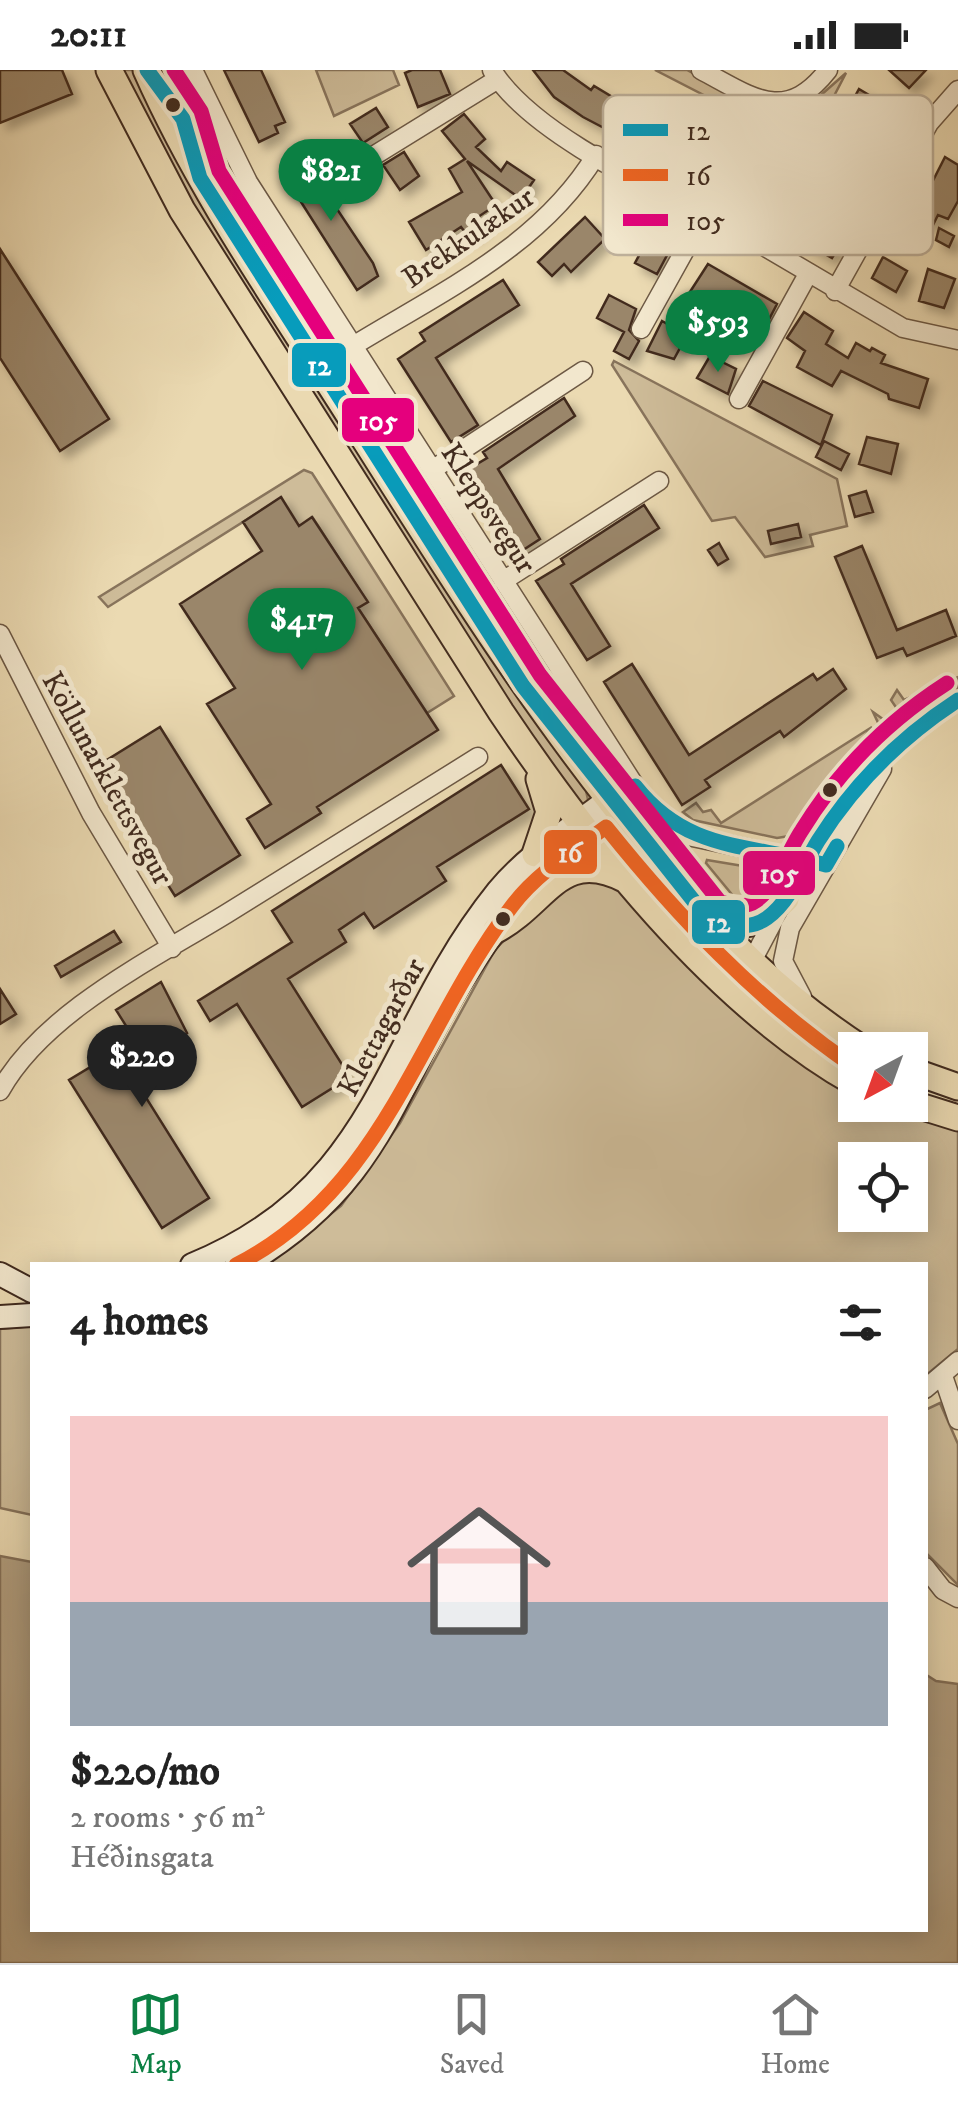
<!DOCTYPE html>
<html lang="en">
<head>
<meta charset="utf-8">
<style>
	:root { --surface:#fff; --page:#f2f2f2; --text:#222; --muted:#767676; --line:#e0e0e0; --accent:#0b8043 }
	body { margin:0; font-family:"IM FELL DW Pica",serif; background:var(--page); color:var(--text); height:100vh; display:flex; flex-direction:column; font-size:38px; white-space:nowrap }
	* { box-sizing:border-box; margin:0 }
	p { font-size:32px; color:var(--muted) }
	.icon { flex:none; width:55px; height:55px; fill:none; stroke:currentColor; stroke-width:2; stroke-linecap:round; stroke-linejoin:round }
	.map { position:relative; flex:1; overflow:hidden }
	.drawer { position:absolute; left:30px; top:1192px; width:898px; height:670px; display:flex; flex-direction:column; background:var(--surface); border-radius:0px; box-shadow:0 5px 25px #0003 }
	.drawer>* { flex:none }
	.needle { width:65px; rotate:221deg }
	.controls { position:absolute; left:838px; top:962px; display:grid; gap:20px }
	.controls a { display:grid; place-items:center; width:90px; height:90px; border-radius:0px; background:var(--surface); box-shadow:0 5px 25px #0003; font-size:50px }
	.price { position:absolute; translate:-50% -85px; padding:0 22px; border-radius:35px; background:var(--accent); color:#fff; font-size:32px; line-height:65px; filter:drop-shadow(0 2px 5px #0008) }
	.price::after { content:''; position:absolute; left:50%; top:60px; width:30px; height:22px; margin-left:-15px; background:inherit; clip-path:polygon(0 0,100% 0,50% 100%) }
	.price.selected { background:#222; color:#fff }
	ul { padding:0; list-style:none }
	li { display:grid; align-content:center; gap:20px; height:530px; padding:0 40px }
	li span { display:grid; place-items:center; height:310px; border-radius:0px; color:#555 }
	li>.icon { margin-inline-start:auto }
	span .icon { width:180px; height:180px; fill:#fffc; stroke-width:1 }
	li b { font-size:42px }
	h2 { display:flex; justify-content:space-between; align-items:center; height:120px; padding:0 40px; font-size:42px }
	.status { display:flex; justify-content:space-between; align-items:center; height:70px; padding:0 50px; background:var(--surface); direction:ltr }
	.status svg { height:28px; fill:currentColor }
	.dock { display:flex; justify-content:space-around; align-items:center; height:140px; border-top:2px solid var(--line); background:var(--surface); font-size:28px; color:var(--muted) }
	.dock a { display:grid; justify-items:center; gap:5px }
	.dock .selected { color:var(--accent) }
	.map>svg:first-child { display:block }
	.green { fill:#cebc99; stroke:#88745c; stroke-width:2.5; fill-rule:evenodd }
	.water { fill:#b29f80; stroke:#857159; stroke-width:2.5 }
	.building { fill:#9a866b; stroke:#422c1f; stroke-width:2.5; filter:url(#shadow) }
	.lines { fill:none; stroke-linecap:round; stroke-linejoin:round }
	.street-casing { stroke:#6c5844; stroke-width:21 }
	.secondary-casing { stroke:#422c1f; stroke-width:26 }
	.primary-casing { stroke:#422c1f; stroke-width:29 }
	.street { stroke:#f2e7cd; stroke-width:18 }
	.secondary { stroke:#f2e7cd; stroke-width:22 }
	.primary { stroke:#ebdab2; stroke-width:25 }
	.bus-1-casing { stroke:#f2e7cd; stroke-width:22 }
	.bus-2-casing { stroke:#f2e7cd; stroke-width:22 }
	.bus-3-casing { stroke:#f2e7cd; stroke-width:22 }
	.bus-1 { stroke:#079cbc; stroke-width:15 }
	.bus-2 { stroke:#f26522; stroke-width:15 }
	.bus-3 { stroke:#e5007d; stroke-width:15 }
	.bus-dot { fill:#422c1f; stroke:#f2e7cd; stroke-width:4 }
	.labels { text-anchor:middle; stroke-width:10; stroke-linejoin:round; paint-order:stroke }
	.street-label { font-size:30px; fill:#422c1f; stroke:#f2e7cd }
	.key { fill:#f2e7cd; stroke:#bdaf99; stroke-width:2.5 }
	.key-label { font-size:28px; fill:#422c1f }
	.line-badge { stroke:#f2e7cd; stroke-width:4 }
	.badge-label { font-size:28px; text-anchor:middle; font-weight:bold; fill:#fff }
</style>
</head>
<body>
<div class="status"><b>20:11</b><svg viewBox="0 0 49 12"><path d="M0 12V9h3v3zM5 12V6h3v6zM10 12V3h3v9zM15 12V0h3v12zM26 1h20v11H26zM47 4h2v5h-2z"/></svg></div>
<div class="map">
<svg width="958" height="1893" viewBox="0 0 958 1893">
	<defs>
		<filter id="shadow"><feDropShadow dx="7" dy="7" stdDeviation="5" flood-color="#0004"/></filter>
	</defs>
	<rect width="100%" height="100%" fill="#ebdab2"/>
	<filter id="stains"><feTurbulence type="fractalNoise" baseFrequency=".002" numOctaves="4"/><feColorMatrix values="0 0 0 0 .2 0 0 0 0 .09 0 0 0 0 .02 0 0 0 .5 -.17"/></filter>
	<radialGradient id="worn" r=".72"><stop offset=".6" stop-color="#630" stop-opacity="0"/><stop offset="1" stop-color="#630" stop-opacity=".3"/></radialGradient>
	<path class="green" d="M119,0H136L584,712L589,734L582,737L538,681L207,165Z
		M316,0H393L399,15L334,46Z
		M655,0H687L756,37L777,41L813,32L846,3L810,72L792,63L789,69Z
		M614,291L837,409L847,456L810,465L813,476L765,487L735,447L712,451L612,295Z
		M304,400L312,403L454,626L427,643L358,538L367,532L313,448L285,465L281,428L108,537L99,527Z
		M958,607V618L915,649H904L891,630L897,620L904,630Z
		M873,642L887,652L892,667L861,688L881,659Z
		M872,657L789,766L777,768L693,750L683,742L696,733L703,742L711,740L721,753Z
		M707,790L761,799L744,839L706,793Z
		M774,793L784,800C786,822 766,834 749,845Z
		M603,806L855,1020V1035H891L958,1061V1279L925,1306V1195H265L341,1136L400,1053L496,878L566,814ZM855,1090H910V1145H855Z
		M679,849L722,879L742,900L739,916Z
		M32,1256V1445L0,1438V1259Z
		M940,1333L958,1374V1515L925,1482V1340Z"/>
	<path class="water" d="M0,1486L32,1492V1860H925V1604L936,1611L958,1614V1893H0Z"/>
	<path class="building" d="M0,0H62L72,24L0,53Z
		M224,0H261L285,52L275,56L278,63L259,72Z
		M412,0H440L450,24L418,37L405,3Z
		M533,0H563L591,20L594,16L639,43L643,36L691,65L709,31L726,40L707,75L721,82L722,89L814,140L836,105L813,92L809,98L789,87L799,70L826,86L835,69L859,83L862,88L825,150L847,161L840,175L832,188L804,172L808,165L583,47L554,27Z
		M889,0H926L909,18Z
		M859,19L889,37L877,58L847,41Z
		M376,38L388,57L363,73L350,54Z
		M464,44L485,69L476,77L501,101L507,92L534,110L521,129L467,91L496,135L475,149L481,157L468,166L461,157L426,180L409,152L462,122L449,99L465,89L442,61Z
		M404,82L419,106L400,120L383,95Z
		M945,87L958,95V131L948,149L938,145L933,155L915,146Z
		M303,88L373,193L378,206L357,220L282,102Z
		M585,147L605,169L571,202L564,194L552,206L538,192Z
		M939,158L954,166L949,177L936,170Z
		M651,163L673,174L657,204L635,193Z
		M0,179L109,349L60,381L0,288Z
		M883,187L907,201L896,222L872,208Z
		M708,194L777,234L765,257L745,246L735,264L719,256L727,241L701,228L698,234L686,228Z
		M928,199L955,209L944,238L919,231Z
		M503,210L519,235L436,288L478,355L451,372L398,289L425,271L420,263Z
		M609,225L636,239L629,260L639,271L629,289L614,281L624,262L597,248Z
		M804,242L833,261L826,274L848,288L856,273L870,281L872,278L885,285L881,293L928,309L919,338L889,329L888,324L841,301L832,316L797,297L805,281L787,268Z
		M662,251L687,265L674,289L647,281Z
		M710,286L736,299L728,324L697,308Z
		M763,311L832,345L821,375L749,336Z
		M564,328L575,346L498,399L540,469L520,482L467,400L487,388L483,382Z
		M867,367L898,374L891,404L859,394Z
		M824,371L849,384L841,400L816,387Z
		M866,421L873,442L855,447L849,426Z
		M281,427L299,456L312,447L368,532L358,538L438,660L317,737L321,743L265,778L247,749L271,734L207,634L235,618L180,534L262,481L243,452Z
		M644,435L659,458L571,514L610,576L587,590L536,511L564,494L561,489Z
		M798,454L801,467L771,474L768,461Z
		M719,473L728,489L718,495L708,480Z
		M862,476L897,560L946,540L956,566L907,586L903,578L877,588L835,487Z
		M632,594L689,685L813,604L817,610L833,599L846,619L784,667L780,661L705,710L710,717L682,735L604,612Z
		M160,657L240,785L175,826L94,698Z
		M501,695L529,739L437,797L446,811L374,858L364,843L339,860L346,872L288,909L350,1007L302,1037L237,934L210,951L198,931L292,872L272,841Z
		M114,861L121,872L61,907L55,896Z
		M161,912L187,963L128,999L209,1128L162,1158L69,1010L135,970L116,940Z
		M0,919L16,944L0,954Z"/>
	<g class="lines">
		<defs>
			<path id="street" d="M193,0L248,112L651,741L683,765L826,795
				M492,0C535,70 675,128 748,167
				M701,0C752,27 785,55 828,0
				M375,85L498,9
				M767,178L903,258L958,270
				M835,221L929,53L958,20
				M641,259L705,144
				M353,276C441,222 541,176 596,85
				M739,329L808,204
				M432,400L583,301
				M503,511L659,411
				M0,564L91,743L172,878
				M750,895C804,792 855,692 958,630
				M802,927L783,891L790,858L882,699
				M0,1021C43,943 151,890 226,844C310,792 394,739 478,687
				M943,1306L958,1350
				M925,1319L958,1291
				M925,1497L943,1520L958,1528"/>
			<path id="secondary" d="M192,1195C385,1116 382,965 498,821C529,783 571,759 609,729
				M244,1195C388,1110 392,1015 475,889C515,828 564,788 621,745
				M0,1204L32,1221
				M0,1247L32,1245"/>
			<path id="primary" d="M109,0L182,140L501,642C591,776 714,933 855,1013
				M146,0C200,122 278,233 349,345C442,492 533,639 645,774C717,860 769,918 864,980
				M535,784L549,742L539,709
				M708,849C744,860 759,856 786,829
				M496,860C547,833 560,776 626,810
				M910,1000L958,1017
				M910,1033L958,1048"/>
		</defs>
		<use href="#street" class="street-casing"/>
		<use href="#secondary" class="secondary-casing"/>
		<use href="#primary" class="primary-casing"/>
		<use href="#street" class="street"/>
		<use href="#secondary" class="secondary"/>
		<use href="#primary" class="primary"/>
		<defs>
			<path id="bus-1" d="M147,0L183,49L200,108L523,616L708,849C728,855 749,861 767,848C792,830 802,797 818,771C854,714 901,667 958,630
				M635,716C689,784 750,773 826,795L837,776"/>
			<path id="bus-2" d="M236,1195C386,1118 417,961 512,836C537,803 573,781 606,757C679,848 756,929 853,996"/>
			<path id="bus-3" d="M174,0L201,41L219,101L540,605L720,832C732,835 745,839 756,831C779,814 787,782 802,760C839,700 888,651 947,613"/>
		</defs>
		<use href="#bus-1" class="bus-1-casing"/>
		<use href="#bus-2" class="bus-2-casing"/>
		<use href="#bus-3" class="bus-3-casing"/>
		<use href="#bus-1" class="bus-1"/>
		<use href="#bus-2" class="bus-2"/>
		<use href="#bus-3" class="bus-3"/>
	</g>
	<g class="bus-dot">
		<circle cx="173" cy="35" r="9"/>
		<circle cx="830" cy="720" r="9"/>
		<circle cx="503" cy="849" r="9"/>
	</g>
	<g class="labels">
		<g class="street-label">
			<text transform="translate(468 167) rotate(-35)" y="10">Brekkulækur</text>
			<text transform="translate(489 438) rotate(57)" y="10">Kleppsvegur</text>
			<text transform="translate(108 708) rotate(61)" y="10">Köllunarklettsvegur</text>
			<text transform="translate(381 957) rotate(-62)" y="10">Klettagarðar</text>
		</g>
	</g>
	<rect x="603" y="25" width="330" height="160" rx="15" class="key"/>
	<rect x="623" y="54" width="45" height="12" fill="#079cbc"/>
	<rect x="623" y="99" width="45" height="12" fill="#f26522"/>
	<rect x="623" y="144" width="45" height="12" fill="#e5007d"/>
	<g class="key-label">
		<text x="686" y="70">12</text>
		<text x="686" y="115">16</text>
		<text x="686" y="160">105</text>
	</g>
	<g class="line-badge">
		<rect x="290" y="271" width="58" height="48" rx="10" fill="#079cbc"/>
		<rect x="340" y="326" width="76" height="48" rx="10" fill="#e5007d"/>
		<rect x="542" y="758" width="57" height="48" rx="10" fill="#f26522"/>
		<rect x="741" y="779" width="76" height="48" rx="10" fill="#e5007d"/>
		<rect x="690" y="828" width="57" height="48" rx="10" fill="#079cbc"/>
	</g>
	<g class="badge-label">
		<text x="319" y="305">12</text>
		<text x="378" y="360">105</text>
		<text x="570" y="792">16</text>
		<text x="779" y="813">105</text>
		<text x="718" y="862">12</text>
	</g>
	<rect width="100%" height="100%" filter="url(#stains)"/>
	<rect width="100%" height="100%" fill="url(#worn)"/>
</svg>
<div class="controls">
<a><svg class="needle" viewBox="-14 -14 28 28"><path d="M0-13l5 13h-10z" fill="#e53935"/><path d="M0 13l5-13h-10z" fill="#767676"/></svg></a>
<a><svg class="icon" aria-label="locate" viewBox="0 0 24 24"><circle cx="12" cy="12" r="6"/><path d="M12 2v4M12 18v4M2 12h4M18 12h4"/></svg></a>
</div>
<b class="price" style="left:331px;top:154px">$821</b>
<b class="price" style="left:718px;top:305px">$593</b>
<b class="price" style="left:302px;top:603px">$417</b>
<b class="price selected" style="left:142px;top:1040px">$220</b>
<section class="drawer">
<h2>4 homes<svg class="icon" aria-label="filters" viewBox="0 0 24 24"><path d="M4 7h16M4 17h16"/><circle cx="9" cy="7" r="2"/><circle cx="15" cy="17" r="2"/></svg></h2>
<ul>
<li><span style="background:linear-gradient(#f6c9c9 60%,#9aa5b1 0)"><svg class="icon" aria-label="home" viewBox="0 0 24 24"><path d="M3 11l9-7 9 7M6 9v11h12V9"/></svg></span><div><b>$220/mo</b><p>2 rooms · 56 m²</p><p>Héðinsgata</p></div></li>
</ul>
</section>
</div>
<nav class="dock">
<a class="selected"><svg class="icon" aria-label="map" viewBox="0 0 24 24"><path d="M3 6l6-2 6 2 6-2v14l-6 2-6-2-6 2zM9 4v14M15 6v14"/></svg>Map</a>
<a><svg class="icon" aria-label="saved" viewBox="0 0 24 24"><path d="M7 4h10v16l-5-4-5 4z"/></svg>Saved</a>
<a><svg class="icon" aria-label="home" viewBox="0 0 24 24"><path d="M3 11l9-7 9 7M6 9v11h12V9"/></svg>Home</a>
</nav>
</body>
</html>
